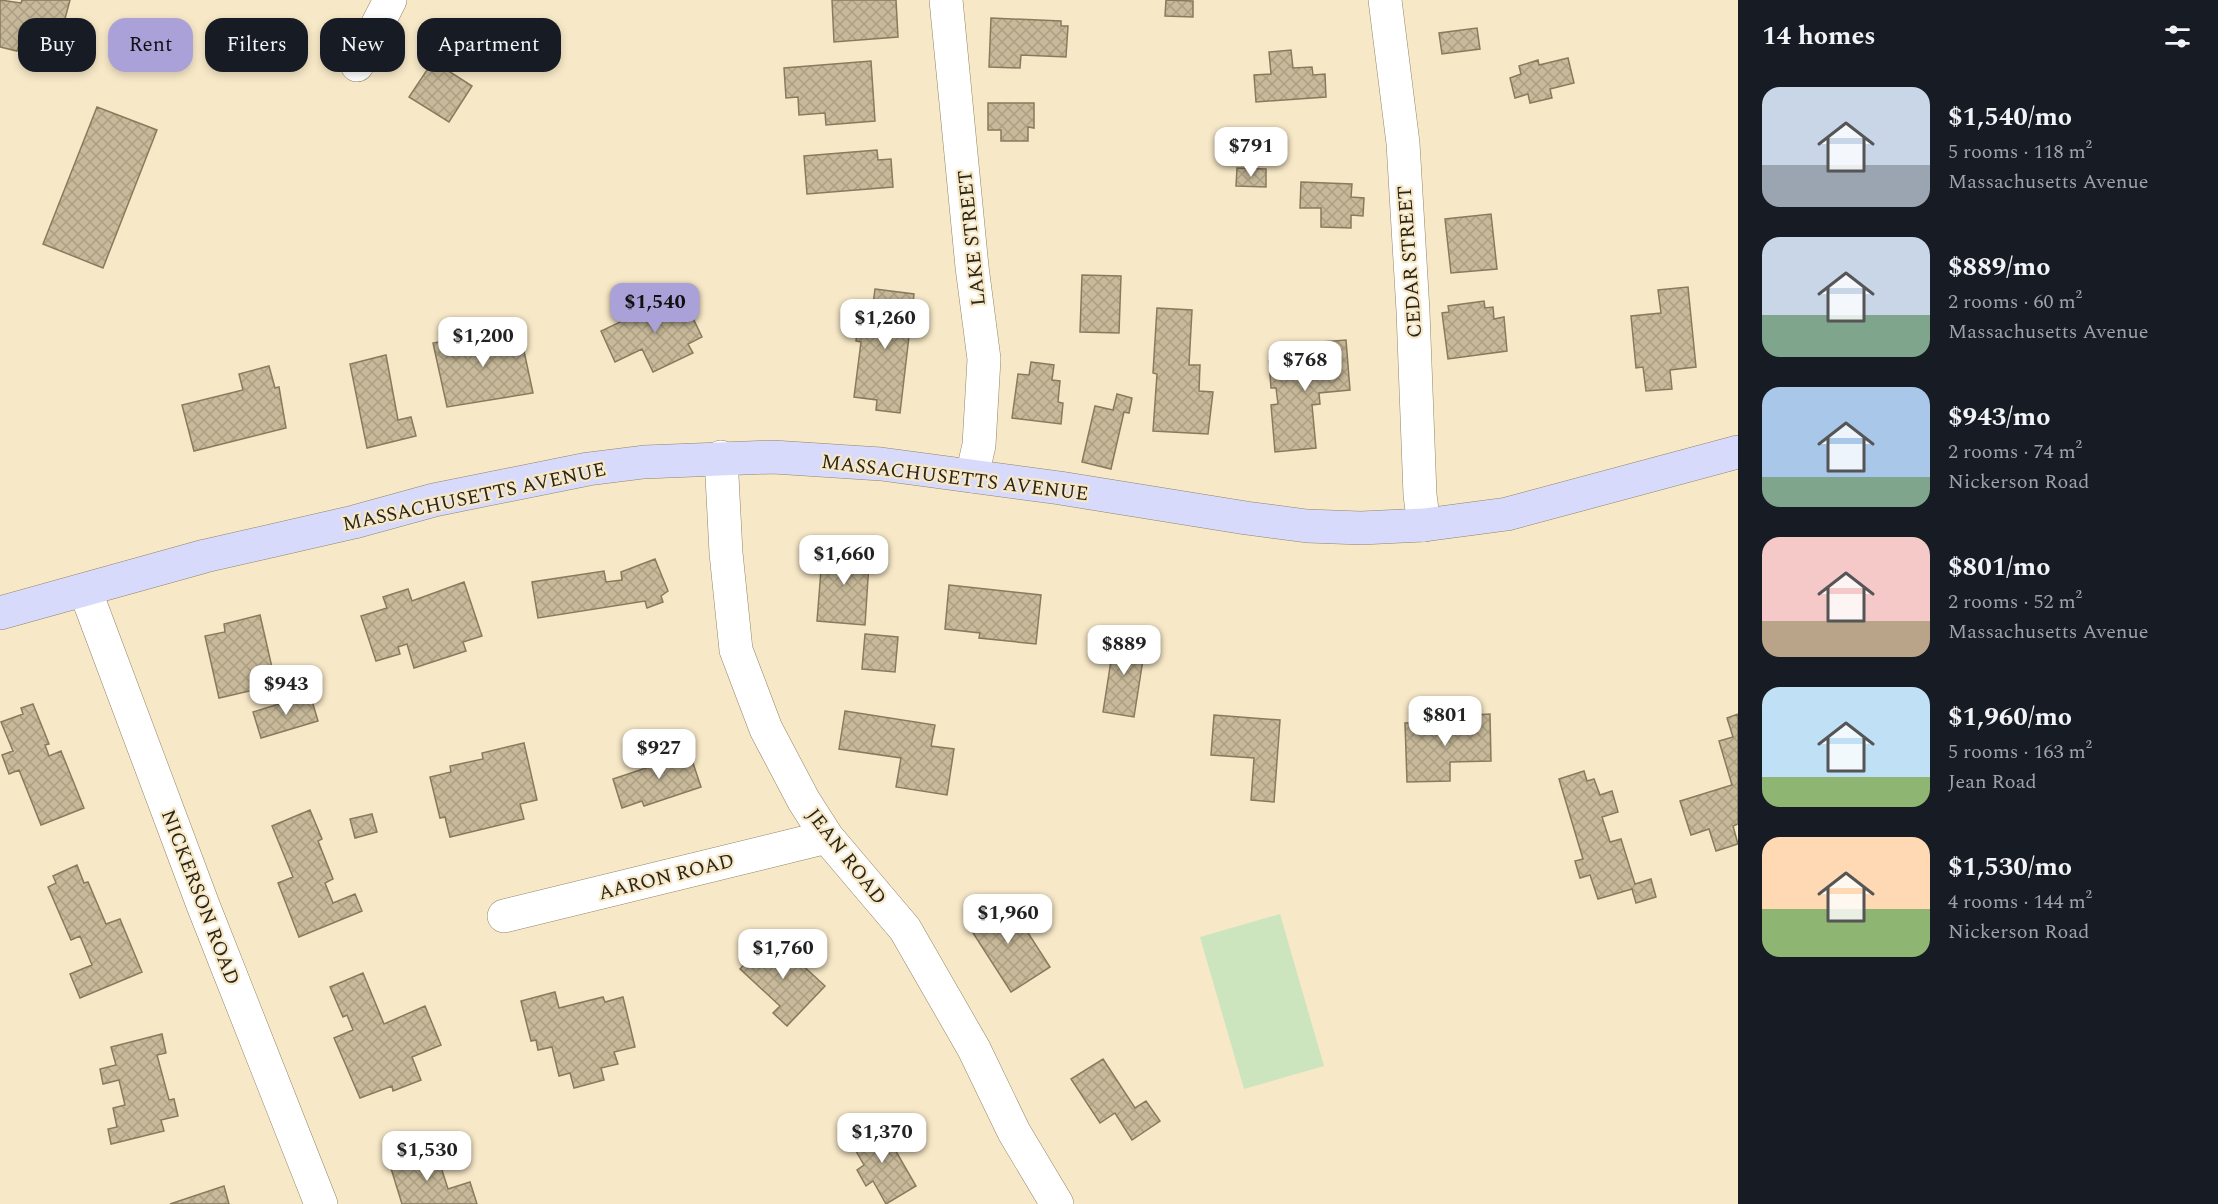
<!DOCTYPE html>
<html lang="en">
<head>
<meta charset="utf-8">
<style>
	:root { --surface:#171b24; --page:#20242c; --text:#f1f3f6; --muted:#9ea1a6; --accent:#aaa1d8 }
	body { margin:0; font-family:Spectral,serif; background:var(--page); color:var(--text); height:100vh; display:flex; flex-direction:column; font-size:22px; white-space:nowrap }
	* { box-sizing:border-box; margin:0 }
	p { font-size:20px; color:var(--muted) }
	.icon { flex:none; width:33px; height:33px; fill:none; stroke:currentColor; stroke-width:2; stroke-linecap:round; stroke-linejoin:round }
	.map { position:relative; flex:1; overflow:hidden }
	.panel { display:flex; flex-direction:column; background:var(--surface); width:480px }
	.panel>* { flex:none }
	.top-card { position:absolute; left:18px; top:18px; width:570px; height:54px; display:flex; gap:12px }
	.price { position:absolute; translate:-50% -51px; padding:0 14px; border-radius:12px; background:#fff; color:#222; font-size:20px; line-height:39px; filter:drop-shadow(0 2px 3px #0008) }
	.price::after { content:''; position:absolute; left:50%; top:36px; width:18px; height:14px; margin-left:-9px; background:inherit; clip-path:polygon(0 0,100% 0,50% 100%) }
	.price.selected { background:var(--accent); color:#111 }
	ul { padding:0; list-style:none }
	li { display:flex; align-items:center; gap:18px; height:150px; padding:0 24px }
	li span { display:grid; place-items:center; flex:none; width:168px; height:120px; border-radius:18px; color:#555 }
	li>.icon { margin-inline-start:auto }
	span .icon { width:72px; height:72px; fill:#fffc; stroke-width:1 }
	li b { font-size:26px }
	h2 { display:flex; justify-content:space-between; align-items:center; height:72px; padding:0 24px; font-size:26px }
	.chip { padding:0 21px; border-radius:18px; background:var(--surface); box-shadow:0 3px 9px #0003; font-size:21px; line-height:54px }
	.chip.selected { background:var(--accent); color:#111 }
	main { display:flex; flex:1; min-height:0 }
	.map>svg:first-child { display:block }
	.garden { fill:#cce5bf }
	.building { fill:url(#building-cross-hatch); stroke:#887b5d; stroke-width:1.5 }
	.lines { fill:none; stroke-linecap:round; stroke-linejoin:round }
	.street-casing { stroke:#918466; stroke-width:34 }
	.secondary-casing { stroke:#918466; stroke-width:34 }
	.street { stroke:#fff; stroke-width:33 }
	.secondary { stroke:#d7dafb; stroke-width:33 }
	.labels { text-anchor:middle; stroke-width:4.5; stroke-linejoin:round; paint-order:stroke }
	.street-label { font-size:20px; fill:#2a2518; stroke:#f7e8c7 }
</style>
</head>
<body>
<main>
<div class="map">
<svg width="1738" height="1204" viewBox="0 0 1738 1204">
	<defs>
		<pattern id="building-cross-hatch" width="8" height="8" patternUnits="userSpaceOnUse" patternTransform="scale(1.5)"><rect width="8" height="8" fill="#c7b999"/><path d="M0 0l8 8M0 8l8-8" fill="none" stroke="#ab9f83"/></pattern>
	</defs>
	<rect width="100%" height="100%" fill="#f7e8c7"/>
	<path class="garden" d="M1280,914L1324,1066L1244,1089L1200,937Z"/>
	<path class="building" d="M0,0L21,3L22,0H70L62,30L71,33L65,57L19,45L17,51L0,47Z
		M832,0H896L898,37L834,42Z
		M1166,0L1193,1V17L1165,16Z
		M991,18L1061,21V26H1068L1066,57L1021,55L1020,68L989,67Z
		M1477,28L1480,49L1442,54L1439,33Z
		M1291,50L1293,68L1312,67L1313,75L1325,74L1326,97L1256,102L1254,75L1271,74L1269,52Z
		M1568,58L1574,83L1550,89L1552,98L1530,103L1528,94L1515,98L1510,78L1521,74L1519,66L1538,60L1539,65Z
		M433,61L472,86L449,122L409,97Z
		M871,61L875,121L826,125L825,113L799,115L798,97L786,98L784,68Z
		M988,103H1034V128L1028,127V141H1001V130H988Z
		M97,107L157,130L103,268L43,244Z
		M877,150L878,160L891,159L893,187L807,194L804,156Z
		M1237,168L1266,169V187L1236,186Z
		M1301,182L1352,184L1351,197L1364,198L1363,216L1351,215V228L1321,227V208H1300Z
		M1491,214L1497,269L1451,273L1445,219Z
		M1082,275L1121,276L1119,333L1080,332Z
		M1688,287L1696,367L1670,370L1672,389L1646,391L1643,367L1636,368L1631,316L1661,313L1658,290Z
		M875,289L914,294L900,413L876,410L877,400L854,397L861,342L856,341L859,318L871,320Z
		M681,293L702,337L688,344L693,353L653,372L642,349L615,362L601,331Z
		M1484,301L1485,308L1493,307L1494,319L1504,317L1507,351L1448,359L1442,313L1449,312L1448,306Z
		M1157,308L1192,310L1189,365H1200L1199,391L1213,392L1208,434L1153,431L1157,374L1153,373Z
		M519,328L533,393L447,407L433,343Z
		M1346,340L1350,390L1319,393L1320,404L1312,405L1316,448L1275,452L1271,405L1278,404L1276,388H1271L1269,361L1303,358V351L1322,349L1321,342Z
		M386,355L398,420L411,417L416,436L367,448L350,364Z
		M1031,362L1054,365L1052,380L1060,381L1058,402L1063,403L1061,424L1012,418L1018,374L1029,375Z
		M269,366L275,388L279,387L286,428L194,451L182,405L243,390L239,374Z
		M1117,394L1132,398L1129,413L1124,412L1111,469L1082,462L1095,406L1113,410Z
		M830,545L870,548L865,625L817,621L822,557L829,558Z
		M655,559L668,591L661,596L663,602L647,608L645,601L538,618L532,582L604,571L606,582L622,580L621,572Z
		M464,582L482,636L463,642L466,651L414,668L407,644L398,647L400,654L376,661L361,616L387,608L383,597L408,589L412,601Z
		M949,585L1041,595L1036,644L979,638L980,633L945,629Z
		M260,615L276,685L219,698L205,636L225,632L224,624Z
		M865,634L898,637L895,672L862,669Z
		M1115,635L1146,640L1134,717L1103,712Z
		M310,694L318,721L261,738L253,712Z
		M33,704L49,744L45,745L49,756L61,751L84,808L41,825L19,770L9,774L2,755L13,751L1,722L23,714L21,708Z
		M845,711L935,725L931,746L954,749L947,795L896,787L901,758L839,749Z
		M1490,714L1491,761L1450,762V781L1407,782L1405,723L1473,720L1472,715Z
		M1738,714V824L1733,826L1738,844L1716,851L1709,829L1691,835L1680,801L1732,785L1719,741L1733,737L1727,718Z
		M1214,715L1280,720L1274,802L1251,800L1254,758L1211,755Z
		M524,743L537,800L520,804L524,819L450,837L445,817L440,818L430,777L451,772L450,766L483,759L482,753Z
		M688,748L701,787L644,806L642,801L622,808L613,779L646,768L644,762Z
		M1584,771L1587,781L1594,779L1600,795L1612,791L1618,812L1602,817L1610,842L1621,839L1635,884L1651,879L1656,897L1636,903L1632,889L1598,899L1590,875L1580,878L1575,861L1583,859L1559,779Z
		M310,810L322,839L318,841L333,879L325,883L333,903L355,894L362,911L299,937L278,883L293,877L272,826Z
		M372,814L377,832L355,838L350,819Z
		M77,865L84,883L88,882L106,924L120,919L142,972L80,998L70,974L92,965L80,936L71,940L48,887L56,883L53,876Z
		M1005,897L1050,967L1011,992L966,922Z
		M771,936L825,986L787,1026L773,1013L780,1006L740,969Z
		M363,973L384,1024L425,1006L441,1045L412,1057L421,1080L393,1091L392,1086L360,1098L334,1038L353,1030L347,1015L343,1017L330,987Z
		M555,992L559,1008L603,997L605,1002L623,997L635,1047L614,1052L618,1064L601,1068L604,1080L574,1088L570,1073L559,1076L552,1047L538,1050L536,1040L531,1041L521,1001Z
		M162,1034L166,1053L157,1055L169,1100L174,1099L178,1116L161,1120L164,1131L111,1144L108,1129L117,1127L113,1108L125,1105L119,1080L103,1084L100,1069L116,1065L111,1047Z
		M1103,1059L1135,1108L1146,1101L1160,1121L1132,1140L1115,1113L1100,1123L1071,1079Z
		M879,1122L916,1186L886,1204L873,1181L866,1186L857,1170L864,1165L849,1139Z
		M435,1148L448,1189L470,1182L477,1204H402L389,1162Z
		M224,1186L229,1204H170Z"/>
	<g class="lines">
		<defs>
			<path id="street" d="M946,0L972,267L984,359L979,445L972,476
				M1385,0L1403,143L1413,311L1420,495L1424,525
				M357,65L390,0
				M721,457L726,553L736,650L766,729L804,801L827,837L905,929L974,1049L1014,1132L1057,1204
				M85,590L203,905L321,1204
				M504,916L827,837"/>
			<path id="secondary" d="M0,613L205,556L354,522L434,500L588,469L644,462L773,457L881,464L1060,488L1246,518L1307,526L1361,528L1424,525L1507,514L1738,452"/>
		</defs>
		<use href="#street" class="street-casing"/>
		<use href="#secondary" class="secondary-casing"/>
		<use href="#street" class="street"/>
		<use href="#secondary" class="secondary"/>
	</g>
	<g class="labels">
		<g class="street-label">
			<text transform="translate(971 238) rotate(-96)" y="7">LAKE STREET</text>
			<text transform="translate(1409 262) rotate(-94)" y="7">CEDAR STREET</text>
			<text transform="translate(955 477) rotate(7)" y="7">MASSACHUSETTS AVENUE</text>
			<text transform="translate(474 496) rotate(-12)" y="7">MASSACHUSETTS AVENUE</text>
			<text transform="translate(847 856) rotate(52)" y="7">JEAN ROAD</text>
			<text transform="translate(666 876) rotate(-14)" y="7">AARON ROAD</text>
			<text transform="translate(201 897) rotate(69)" y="7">NICKERSON ROAD</text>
		</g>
	</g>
</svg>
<b class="price" style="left:1251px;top:178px">$791</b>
<b class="price selected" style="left:655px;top:334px">$1,540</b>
<b class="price" style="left:885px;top:350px">$1,260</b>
<b class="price" style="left:483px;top:368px">$1,200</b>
<b class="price" style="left:1305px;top:392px">$768</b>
<b class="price" style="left:844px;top:586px">$1,660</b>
<b class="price" style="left:1124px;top:676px">$889</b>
<b class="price" style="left:286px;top:716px">$943</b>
<b class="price" style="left:1445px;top:747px">$801</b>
<b class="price" style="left:659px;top:780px">$927</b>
<b class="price" style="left:1008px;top:945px">$1,960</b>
<b class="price" style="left:783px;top:980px">$1,760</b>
<b class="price" style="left:882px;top:1164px">$1,370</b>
<b class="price" style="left:427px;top:1182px">$1,530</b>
<div class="top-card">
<a class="chip">Buy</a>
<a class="chip selected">Rent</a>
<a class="chip">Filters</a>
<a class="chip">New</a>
<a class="chip">Apartment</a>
</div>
</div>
<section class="panel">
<h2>14 homes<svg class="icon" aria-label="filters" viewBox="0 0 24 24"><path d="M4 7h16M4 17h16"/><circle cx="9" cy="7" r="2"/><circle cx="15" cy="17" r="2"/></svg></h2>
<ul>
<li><span style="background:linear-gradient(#c9d6e8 65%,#9aa5b1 0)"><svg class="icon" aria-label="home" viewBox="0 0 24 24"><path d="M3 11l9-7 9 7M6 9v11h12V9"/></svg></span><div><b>$1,540/mo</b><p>5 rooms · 118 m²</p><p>Massachusetts Avenue</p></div></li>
<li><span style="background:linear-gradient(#c9d6e8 65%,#7fa58c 0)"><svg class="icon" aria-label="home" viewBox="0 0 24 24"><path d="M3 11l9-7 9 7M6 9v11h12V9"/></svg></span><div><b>$889/mo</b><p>2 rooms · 60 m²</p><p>Massachusetts Avenue</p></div></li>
<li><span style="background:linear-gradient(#a9c7e8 75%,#7fa58c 0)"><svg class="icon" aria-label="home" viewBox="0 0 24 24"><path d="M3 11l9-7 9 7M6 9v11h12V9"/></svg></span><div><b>$943/mo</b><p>2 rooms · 74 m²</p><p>Nickerson Road</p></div></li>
<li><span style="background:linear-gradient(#f6c9c9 70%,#b9a48a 0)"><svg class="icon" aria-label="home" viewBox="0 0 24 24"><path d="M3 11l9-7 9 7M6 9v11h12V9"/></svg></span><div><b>$801/mo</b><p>2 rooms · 52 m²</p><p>Massachusetts Avenue</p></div></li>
<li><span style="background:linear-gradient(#bfe0f5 75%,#8fb573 0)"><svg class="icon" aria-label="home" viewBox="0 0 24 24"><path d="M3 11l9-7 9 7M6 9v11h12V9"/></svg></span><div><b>$1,960/mo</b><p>5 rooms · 163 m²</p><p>Jean Road</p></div></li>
<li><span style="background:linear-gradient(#ffd9b3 60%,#8fb573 0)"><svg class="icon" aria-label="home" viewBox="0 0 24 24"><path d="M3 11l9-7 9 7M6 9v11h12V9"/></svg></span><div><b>$1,530/mo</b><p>4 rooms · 144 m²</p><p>Nickerson Road</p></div></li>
</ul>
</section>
</main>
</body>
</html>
